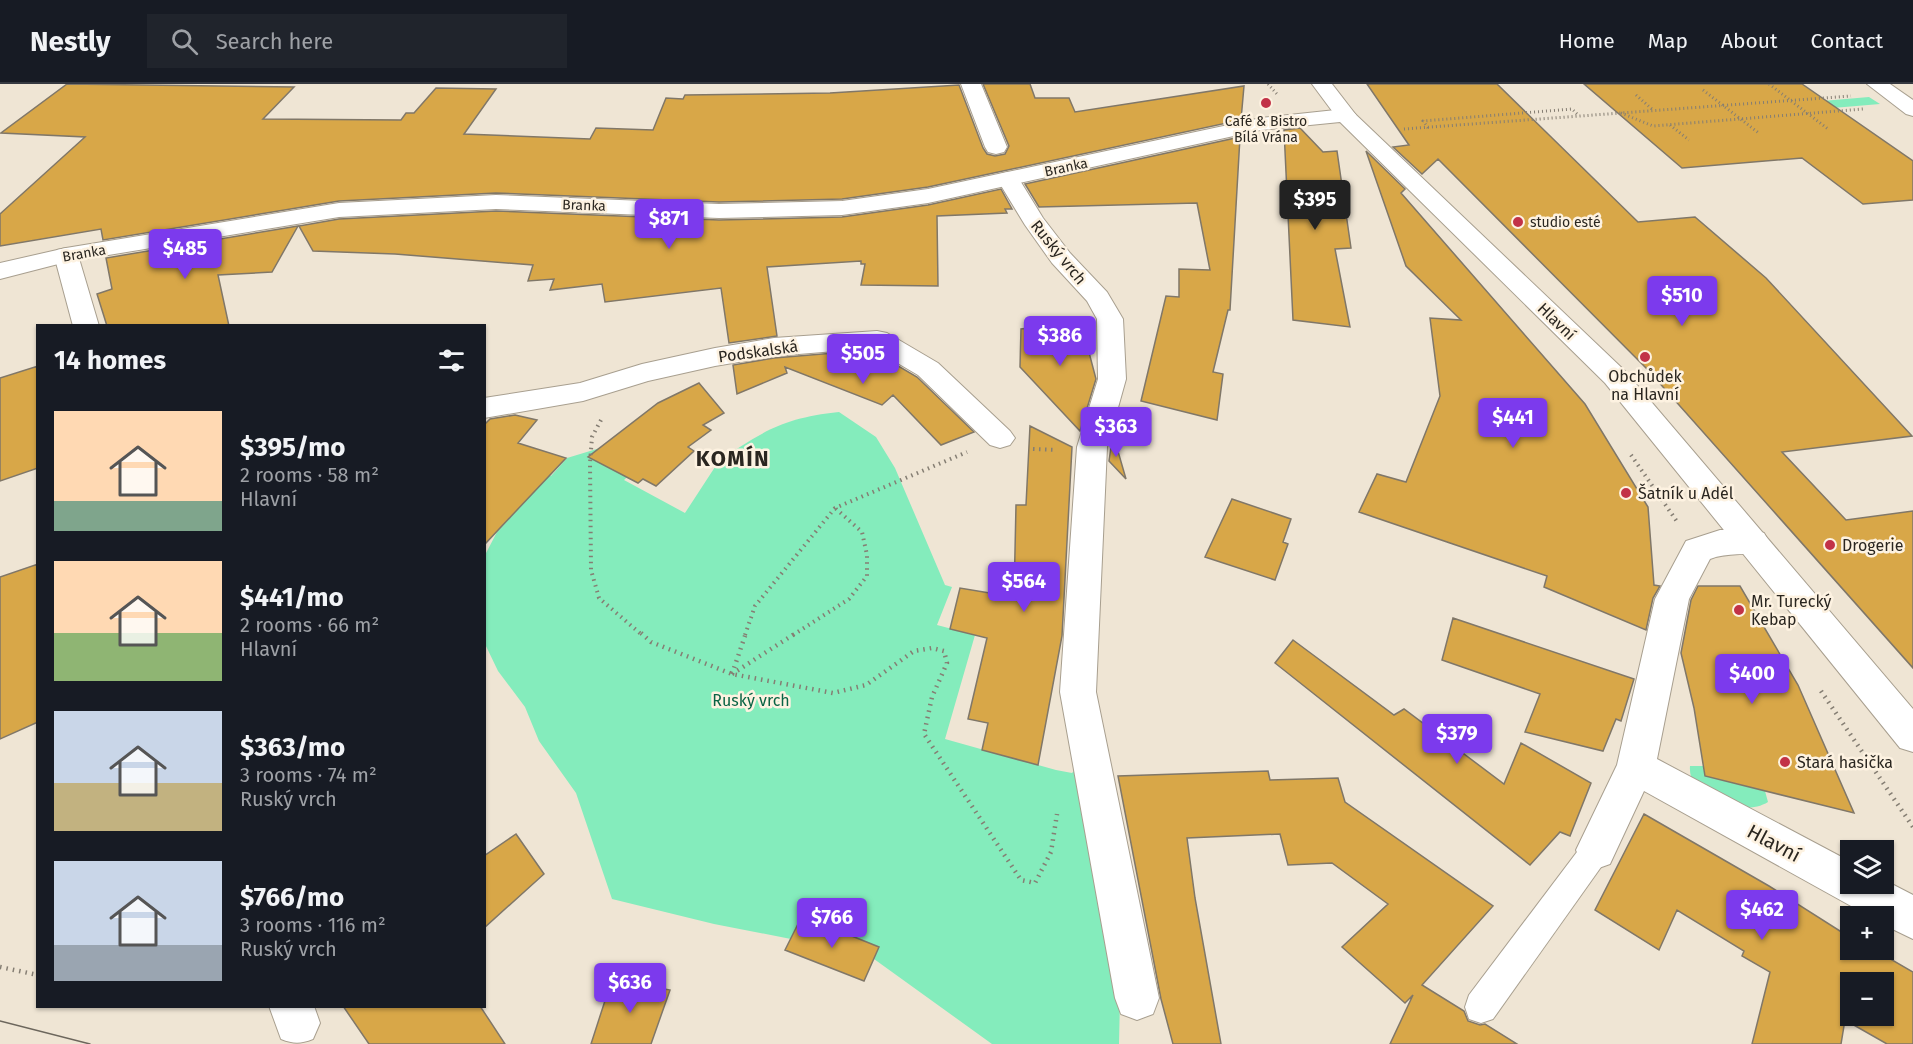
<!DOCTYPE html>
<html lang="en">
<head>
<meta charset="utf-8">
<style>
	:root { --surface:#171b24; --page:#20242c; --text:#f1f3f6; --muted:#9ea1a6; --line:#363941; --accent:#7c3aed }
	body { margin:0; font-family:"Fira Sans",sans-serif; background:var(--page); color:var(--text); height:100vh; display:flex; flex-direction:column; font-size:22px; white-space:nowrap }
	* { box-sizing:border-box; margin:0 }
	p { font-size:20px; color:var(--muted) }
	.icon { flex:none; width:33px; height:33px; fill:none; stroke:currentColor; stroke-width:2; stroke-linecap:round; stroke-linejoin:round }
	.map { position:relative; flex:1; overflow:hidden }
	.panel { position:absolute; left:36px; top:240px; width:450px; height:684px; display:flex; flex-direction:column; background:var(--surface); border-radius:0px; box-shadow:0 2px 4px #0004 }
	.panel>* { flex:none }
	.controls { position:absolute; left:1840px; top:756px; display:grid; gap:12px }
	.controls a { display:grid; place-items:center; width:54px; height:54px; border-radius:0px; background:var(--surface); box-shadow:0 2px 4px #0004; font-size:30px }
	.price { position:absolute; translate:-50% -51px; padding:0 14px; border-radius:6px; background:var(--accent); color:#fff; font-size:20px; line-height:39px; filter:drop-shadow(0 2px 3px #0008) }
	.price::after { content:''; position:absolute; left:50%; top:36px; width:18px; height:14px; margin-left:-9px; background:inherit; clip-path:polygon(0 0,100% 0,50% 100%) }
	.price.current { background:#222; color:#fff }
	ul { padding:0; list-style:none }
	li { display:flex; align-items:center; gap:18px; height:150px; padding:0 18px }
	li span { display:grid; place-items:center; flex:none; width:168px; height:120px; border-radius:0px; color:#555 }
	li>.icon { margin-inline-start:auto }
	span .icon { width:72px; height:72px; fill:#fffc; stroke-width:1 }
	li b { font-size:26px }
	h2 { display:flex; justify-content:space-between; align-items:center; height:72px; padding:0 18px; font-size:26px }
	header { display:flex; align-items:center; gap:36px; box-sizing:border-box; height:84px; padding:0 30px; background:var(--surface); border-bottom:2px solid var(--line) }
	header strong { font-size:28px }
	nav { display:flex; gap:33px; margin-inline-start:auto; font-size:21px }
	.search { width:420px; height:54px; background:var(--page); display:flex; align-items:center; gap:15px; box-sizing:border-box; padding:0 21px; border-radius:0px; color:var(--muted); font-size:22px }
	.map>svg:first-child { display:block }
	.green { fill:#84ecbc }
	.building { fill:#d8a748; stroke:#807768; stroke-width:1.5; fill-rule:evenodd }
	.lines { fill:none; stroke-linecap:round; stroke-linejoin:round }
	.service-casing { stroke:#a89f8f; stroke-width:2 }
	.pedestrian-casing { stroke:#a89f8f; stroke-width:2 }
	.minor-casing { stroke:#a89f8f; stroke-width:2 }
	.tertiary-casing { stroke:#a89f8f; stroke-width:2 }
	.path-far2 { stroke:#857e73; stroke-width:3; stroke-dasharray:1 3; stroke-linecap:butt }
	.path-far1 { stroke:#857e73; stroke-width:4; stroke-dasharray:1.5 4.5; stroke-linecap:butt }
	.path { stroke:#857e73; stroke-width:4.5; stroke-dasharray:1.5 5; stroke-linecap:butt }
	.service { fill:#fff; fill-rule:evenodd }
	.pedestrian { fill:#fff; fill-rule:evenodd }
	.minor { fill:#fff; fill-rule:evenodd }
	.tertiary { fill:#fff; fill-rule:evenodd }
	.tram { stroke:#6c665c; stroke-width:1.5 }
	.poi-dot { fill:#c23247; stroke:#fdf2e1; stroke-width:2 }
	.labels { text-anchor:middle; stroke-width:5; stroke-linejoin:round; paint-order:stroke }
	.far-poi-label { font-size:14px; fill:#2a2620; stroke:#fdf2e1 }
	.far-street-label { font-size:14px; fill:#2a2620; stroke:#fdf2e1 }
	.street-label { font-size:16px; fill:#2a2620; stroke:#fdf2e1 }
	.poi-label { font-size:16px; fill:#2a2620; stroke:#fdf2e1; text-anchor:start }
	.park-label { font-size:16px; fill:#086344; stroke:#fdf2e1 }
	.near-street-label { font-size:20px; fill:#2a2620; stroke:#fdf2e1 }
	.district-label { font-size:22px; font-weight:bold; letter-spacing:1.5px; fill:#2a2620; stroke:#fdf2e1 }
</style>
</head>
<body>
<header>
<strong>Nestly</strong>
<div class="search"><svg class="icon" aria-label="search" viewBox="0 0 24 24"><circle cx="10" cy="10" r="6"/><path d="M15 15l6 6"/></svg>Search here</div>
<nav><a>Home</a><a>Map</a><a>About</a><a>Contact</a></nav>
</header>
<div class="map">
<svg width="1913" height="960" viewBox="0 0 1913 960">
	<rect width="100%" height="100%" fill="#efe5d4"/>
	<path class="green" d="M1869,13L1880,20L1809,26L1799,19Z
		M839,328L876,353L895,384L945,501L952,503L937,541L975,551L945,655L1056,686L1072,689L1076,685L1120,915L1119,960H992L874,875L879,863L802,833L791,855L714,840L612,815L576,709L539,657L525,623L498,587L485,560V471L497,448L524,419L542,389L551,392L567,374L600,364L627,393L624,396L685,429L715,383L713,381C760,349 781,334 839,328Z
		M1690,682H1703L1705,692L1765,707L1768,718C1743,734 1687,716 1690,682Z"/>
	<path class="building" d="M67,0L294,3L263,35L401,36L406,29H414L436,4L496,5L464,50L590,55L596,44L653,46L666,14L683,15L685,11L830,9L959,1L983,64L987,70L995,72L1005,70L1009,62L983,0H1030L1035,14H1069L1075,28L1244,2L1241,36L928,103L842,115L719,118L496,109L339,117L103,156L101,145L0,162V130L85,53L1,49Z
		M1367,0H1497L1638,138L1695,133L1766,194L1912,352L1782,368L1846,436L1913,427V584L1647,285L1438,75L1422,90L1393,63L1409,61Z
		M1584,0H1802L1913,77V116L1863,120L1802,74L1682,84Z
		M1300,44L1323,68L1337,67L1351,164L1335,165L1350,243L1293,236L1284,46Z
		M1240,53L1230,226H1228L1213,288L1223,290L1217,336L1141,317L1166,212L1179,213V185L1210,186L1197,119L1039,123L1025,100Z
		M1366,67L1405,105L1401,109L1585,320L1648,423L1654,501L1660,502L1653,514L1646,546L1544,503L1547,492L1359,428L1377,390L1406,398L1440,312L1430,234L1461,236L1406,182Z
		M1001,105L1012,125H1005L1007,129L937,132L938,202L861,201L865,180H861V177L767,183L777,252L729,259L721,204L605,218L602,200L550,206L554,195L528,197L533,181L395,170L313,167L299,142L339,135L496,127L719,136L842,133L928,121Z
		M298,142L272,188L218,191L229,242H107L97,210L112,205L106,174Z
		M1081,238L1096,295L1080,347L1020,283L1021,245Z
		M871,266L917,293L974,348L941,361L893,311L882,321L785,283L787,289L737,310L733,281L774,274Z
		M38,282V384L0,397V294Z
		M699,299L724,329L703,341L711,346L688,363L694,367L656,402L643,395L638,399L588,373L658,319Z
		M515,331L537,336L518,359L566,374L484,461V341L490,335Z
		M1030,342L1072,363L1062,552L1038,681L982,666L988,639L968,635L987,554L950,545L960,504L1014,513L1016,421H1026Z
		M1113,350L1126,395L1109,377Z
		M1232,415L1291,435L1283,458L1288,460L1275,496L1205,473Z
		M38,480V638L0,655V493Z
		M1698,502H1740L1798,601L1854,729L1705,692L1694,624L1681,569L1691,516Z
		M1453,534L1634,595L1621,637L1616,635L1603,667L1525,648L1540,610L1442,576Z
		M1293,556L1394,631L1404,625L1504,700L1521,659L1591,699L1570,752L1560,748L1530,781L1275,579Z
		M1268,687L1270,696L1338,694L1345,718L1493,822L1422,901L1464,927L1468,937L1480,941L1485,940L1517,960H1390L1413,911L1405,919L1342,863L1388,820L1332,779L1288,781L1280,750L1187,754L1195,814L1221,960H1173L1161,915L1118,692Z
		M1644,730L1769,802L1851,854V866H1875L1913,888V960H1887L1845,936L1841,960H1752L1770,888L1742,872L1744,867L1677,826L1659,866L1595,826ZM1851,898H1884V932H1851Z
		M516,750L544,790L484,844V772Z
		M802,832L879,863L864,897L785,866Z
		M612,895L670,906L651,960H591Z
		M343,922H480L505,960H369Z"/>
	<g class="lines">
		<defs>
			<path id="service" d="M1596,752L1606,756L1611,766L1606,776L1493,935L1481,939L1469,935L1465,923L1469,911L1586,756Z"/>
			<path id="pedestrian" d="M1720,446H1753L1764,449L1769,458L1764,467C1746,472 1728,468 1710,475L1689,515L1657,675L1851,778V800H1884V796L1913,811V855L1884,841V832H1869L1644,707L1610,780L1596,785L1582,780L1576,766L1617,681L1655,515L1686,457Z"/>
			<path id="minor" d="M961,0H981L1007,63L1004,68L996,70L988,68L985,63Z
				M1312,0H1332L1356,31L1352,35L1345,37L1338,35Z
				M1867,0H1890L1913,16V32L1906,30Z
				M1008,88L1016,90L1043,134L1070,169L1107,208L1123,235L1126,295L1107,363L1096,608L1159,914L1153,930L1137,936L1121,930L1115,914L1060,608L1077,363L1098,295L1097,235L1087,217L1052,179L1025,141L997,95L1000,90Z
				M66,164L75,166L78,171L99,242H73L54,171L57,166Z
				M877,247L887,249L938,279L1010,347L1015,354L1010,361L1000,364L990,361L918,291L872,264L774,272L715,282L648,297L583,317L484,334V314L580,299L642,280L715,264L774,254Z
				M269,922H314L320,939L313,955C300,960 294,960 281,955Z"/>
			<path id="tertiary" d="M1345,25L1352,27L1625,287L1913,625V668L1900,664L1605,299L1340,38L1261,46L928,119L842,131L719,134L496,125L339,133L66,178L0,195V179L66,164L339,119L496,111L719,120L842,117L928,105L1261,34Z"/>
		</defs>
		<use href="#service" class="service-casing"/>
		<use href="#pedestrian" class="pedestrian-casing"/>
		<use href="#minor" class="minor-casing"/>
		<use href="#tertiary" class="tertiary-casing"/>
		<path class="path-far2" d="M1268,0L1277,10
			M1769,0L1828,45
			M1703,6L1760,50
			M1636,11L1653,26
			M1621,29L1653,42L1863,25
			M1670,41L1689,56
			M1428,44L1423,37L1572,25L1579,32
			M1404,45L1851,12"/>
		<path class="path-far1" d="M601,336L592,353L590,379L591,486L599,514L642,551
			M1033,365L1056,366
			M1631,371L1678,439
			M745,551L755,522L835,424L967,368
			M793,551L849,515L867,492V471L862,448L835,424"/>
		<path class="path" d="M641,549L651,558L732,590L833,609L866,601L914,567L932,564L944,567L947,579L932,613L924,650L1021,796L1035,799L1051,768L1057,730
			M732,590L746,549
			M732,590L796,549
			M1821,607L1913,743
			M0,883L38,891"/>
		<use href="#service" class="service"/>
		<use href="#pedestrian" class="pedestrian"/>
		<use href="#minor" class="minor"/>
		<use href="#tertiary" class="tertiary"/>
		<path class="tram" d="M0,937L90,960"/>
	</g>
	<g class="poi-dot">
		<circle cx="1266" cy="19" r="6"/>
		<circle cx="1518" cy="138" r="6"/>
		<circle cx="1645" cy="273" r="6"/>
		<circle cx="1626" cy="409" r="6"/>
		<circle cx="1830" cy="461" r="6"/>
		<circle cx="1739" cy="526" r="6"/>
		<circle cx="1785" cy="678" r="6"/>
	</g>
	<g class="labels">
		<g class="far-poi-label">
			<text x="1266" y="42">Café &amp; Bistro<tspan x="1266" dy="16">Bílá Vrána</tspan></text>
			<text x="1530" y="143" text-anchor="start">studio esté</text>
		</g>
		<g class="far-street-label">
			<text transform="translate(1066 83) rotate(-12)" y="5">Branka</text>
			<text transform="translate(584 121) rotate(2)" y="5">Branka</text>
			<text transform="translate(84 169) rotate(-10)" y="5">Branka</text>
		</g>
		<g class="street-label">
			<text transform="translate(1059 168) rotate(51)" y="6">Ruský vrch</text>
			<text transform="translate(1557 237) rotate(44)" y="6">Hlavní</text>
			<text transform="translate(758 267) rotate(-8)" y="6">Podskalská</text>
		</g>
		<g class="poi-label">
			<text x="1645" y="298" text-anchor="middle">Obchůdek<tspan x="1645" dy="18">na Hlavní</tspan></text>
			<text x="1638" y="415">Šatník u Adél</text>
			<text x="1842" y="467">Drogerie</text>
			<text x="1751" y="523">Mr. Turecký<tspan x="1751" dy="18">Kebap</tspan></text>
			<text x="1797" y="684">Stará hasička</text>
		</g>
		<g class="park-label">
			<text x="751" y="622">Ruský vrch</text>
		</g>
		<g class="near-street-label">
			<text transform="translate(1774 759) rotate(28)" y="7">Hlavní</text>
		</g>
		<g class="district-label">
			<text x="733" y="382">KOMÍN</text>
		</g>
	</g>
</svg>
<div class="controls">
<a><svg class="icon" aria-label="layers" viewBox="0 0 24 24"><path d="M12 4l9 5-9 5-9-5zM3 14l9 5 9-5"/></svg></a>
<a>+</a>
<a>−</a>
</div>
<b class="price current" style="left:1315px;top:147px">$395</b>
<b class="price" style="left:669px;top:166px">$871</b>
<b class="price" style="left:185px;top:196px">$485</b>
<b class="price" style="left:1682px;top:243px">$510</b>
<b class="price" style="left:1060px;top:283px">$386</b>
<b class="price" style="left:863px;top:301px">$505</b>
<b class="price" style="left:1513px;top:365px">$441</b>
<b class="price" style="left:1116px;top:374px">$363</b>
<b class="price" style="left:1024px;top:529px">$564</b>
<b class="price" style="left:1752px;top:621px">$400</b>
<b class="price" style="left:1457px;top:681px">$379</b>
<b class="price" style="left:1762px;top:857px">$462</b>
<b class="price" style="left:832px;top:865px">$766</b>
<b class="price" style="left:630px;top:930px">$636</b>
<section class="panel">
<h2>14 homes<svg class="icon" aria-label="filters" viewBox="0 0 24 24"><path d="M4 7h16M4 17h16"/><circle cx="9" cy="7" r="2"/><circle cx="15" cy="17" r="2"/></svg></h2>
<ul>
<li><span style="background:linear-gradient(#ffd9b3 75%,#7fa58c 0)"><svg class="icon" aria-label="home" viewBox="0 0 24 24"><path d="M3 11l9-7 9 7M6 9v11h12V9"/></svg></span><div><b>$395/mo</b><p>2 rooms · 58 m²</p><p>Hlavní</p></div></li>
<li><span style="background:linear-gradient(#ffd9b3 60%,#8fb573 0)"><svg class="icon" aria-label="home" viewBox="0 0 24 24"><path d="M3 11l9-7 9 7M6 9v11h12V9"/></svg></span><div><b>$441/mo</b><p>2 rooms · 66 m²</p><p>Hlavní</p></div></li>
<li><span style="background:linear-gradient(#c9d6e8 60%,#c2b280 0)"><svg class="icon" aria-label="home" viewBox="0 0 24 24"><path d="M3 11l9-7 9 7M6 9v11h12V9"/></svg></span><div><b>$363/mo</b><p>3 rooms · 74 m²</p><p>Ruský vrch</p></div></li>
<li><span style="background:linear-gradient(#c9d6e8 70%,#9aa5b1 0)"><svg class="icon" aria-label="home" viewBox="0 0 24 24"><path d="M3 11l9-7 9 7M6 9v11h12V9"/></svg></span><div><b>$766/mo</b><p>3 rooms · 116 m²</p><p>Ruský vrch</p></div></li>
</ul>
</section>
</div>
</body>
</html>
